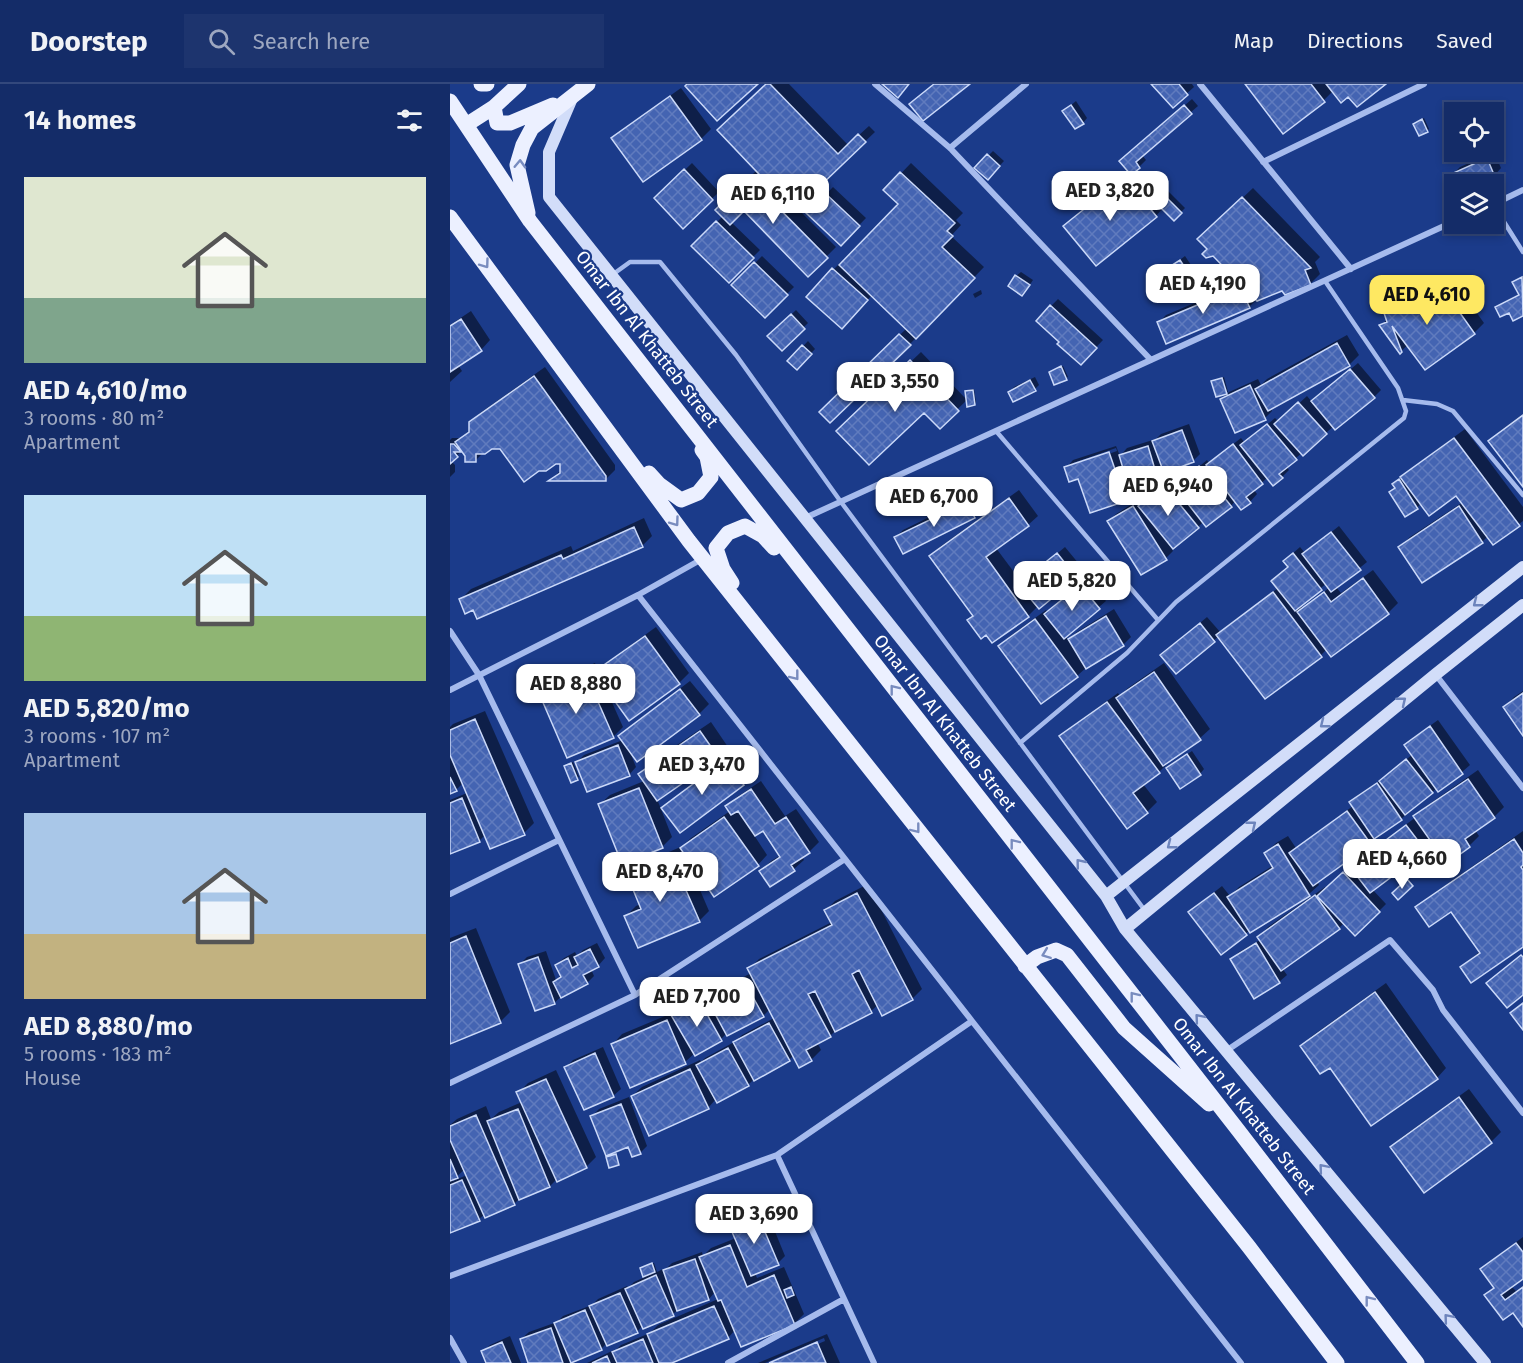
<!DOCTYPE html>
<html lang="en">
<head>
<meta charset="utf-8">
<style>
	:root { --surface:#142c68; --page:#1d346e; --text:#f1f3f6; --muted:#9da7c0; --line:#33487c; --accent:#fee862 }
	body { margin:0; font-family:"Fira Sans",sans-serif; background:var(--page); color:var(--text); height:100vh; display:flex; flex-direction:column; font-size:22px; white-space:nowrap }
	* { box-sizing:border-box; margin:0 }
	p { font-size:20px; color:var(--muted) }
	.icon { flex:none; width:33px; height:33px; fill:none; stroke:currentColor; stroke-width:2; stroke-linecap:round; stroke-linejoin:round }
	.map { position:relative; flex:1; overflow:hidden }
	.details { display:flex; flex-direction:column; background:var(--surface); width:450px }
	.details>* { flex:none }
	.tools { position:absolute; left:994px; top:18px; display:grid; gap:12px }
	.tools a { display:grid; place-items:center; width:60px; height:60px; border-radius:0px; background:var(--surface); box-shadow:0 3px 9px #0003,0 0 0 2px var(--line); font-size:30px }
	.price { position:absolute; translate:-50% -51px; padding:0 14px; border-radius:12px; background:#fff; color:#222; font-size:20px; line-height:39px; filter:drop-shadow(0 2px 3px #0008) }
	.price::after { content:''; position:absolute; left:50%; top:36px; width:18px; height:14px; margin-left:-9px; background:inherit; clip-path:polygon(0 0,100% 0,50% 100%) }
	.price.selected { background:var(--accent); color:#111 }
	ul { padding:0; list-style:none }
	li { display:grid; align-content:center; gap:12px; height:318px; padding:0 24px }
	li span { display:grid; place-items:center; height:186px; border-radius:0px; color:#555 }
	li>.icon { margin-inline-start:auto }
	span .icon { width:108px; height:108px; fill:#fffc; stroke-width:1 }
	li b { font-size:26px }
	h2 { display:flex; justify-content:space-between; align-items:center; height:72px; padding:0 24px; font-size:26px }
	header { display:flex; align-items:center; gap:36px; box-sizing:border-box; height:84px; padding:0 30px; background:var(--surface); border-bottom:2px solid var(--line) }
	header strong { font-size:28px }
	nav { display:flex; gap:33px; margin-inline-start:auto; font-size:21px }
	.search { width:420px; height:54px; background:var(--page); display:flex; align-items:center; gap:15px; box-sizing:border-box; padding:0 21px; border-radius:0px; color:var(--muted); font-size:22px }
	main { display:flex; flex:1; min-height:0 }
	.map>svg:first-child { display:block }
	.shadow { fill:#0007; fill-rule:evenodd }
	.building { fill:url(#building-cross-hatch); stroke:#cbd9f9; stroke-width:1.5 }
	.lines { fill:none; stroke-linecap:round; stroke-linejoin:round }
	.lane { stroke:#a6bbed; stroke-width:4.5 }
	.street { stroke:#a6bbed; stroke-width:6 }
	.secondary { stroke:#d2ddf9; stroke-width:12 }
	.primary { stroke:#ecf0ff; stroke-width:15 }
	.oneway { stroke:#798cbf }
	.oneway2 { stroke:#6d84bc }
	.labels { text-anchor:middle; stroke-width:4.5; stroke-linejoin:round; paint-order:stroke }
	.street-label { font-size:18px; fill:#fff; stroke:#1b3b8a }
</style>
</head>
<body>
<header>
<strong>Doorstep</strong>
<div class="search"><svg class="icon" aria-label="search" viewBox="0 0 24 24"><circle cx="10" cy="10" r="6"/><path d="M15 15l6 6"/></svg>Search here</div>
<nav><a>Map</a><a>Directions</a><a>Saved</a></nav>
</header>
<main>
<section class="details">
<h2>14 homes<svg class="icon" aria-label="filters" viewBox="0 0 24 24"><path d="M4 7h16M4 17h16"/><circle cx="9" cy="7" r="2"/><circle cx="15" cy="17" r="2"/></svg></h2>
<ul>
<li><span style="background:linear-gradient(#dfe7d0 65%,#7fa58c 0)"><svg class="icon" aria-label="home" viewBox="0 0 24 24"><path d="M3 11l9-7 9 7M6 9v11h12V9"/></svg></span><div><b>AED 4,610/mo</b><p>3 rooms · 80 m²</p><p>Apartment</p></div></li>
<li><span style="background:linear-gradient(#bfe0f5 65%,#8fb573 0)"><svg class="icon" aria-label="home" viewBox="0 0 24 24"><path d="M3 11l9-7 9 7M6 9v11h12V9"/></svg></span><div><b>AED 5,820/mo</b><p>3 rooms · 107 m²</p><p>Apartment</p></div></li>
<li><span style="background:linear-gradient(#a9c7e8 65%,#c2b280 0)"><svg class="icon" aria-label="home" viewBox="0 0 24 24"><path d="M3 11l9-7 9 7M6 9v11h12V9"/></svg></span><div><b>AED 8,880/mo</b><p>5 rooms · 183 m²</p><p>House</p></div></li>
</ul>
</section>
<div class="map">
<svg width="1073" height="1279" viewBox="0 0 1073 1279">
	<defs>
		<pattern id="building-cross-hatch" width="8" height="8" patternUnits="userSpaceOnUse" patternTransform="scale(1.5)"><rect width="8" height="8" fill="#4464b2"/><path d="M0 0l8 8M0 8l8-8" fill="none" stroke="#607bbe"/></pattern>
	</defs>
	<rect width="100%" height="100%" fill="#1b3b8a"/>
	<path class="shadow" d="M317,0H339L398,61L419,42L425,48L346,123L386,163L358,191L294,125L281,138L310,166L279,197L243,162L273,132L267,126L307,86Z
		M703,0H742L744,3L723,22Z
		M797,0H933L899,11L883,7L874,16L834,47Z
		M231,4L261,45L251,55H163L173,45Z
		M742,15L748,22L692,71L696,76L686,86L697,100L704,93L735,124L724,135L713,124L706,132L615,142L625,132L680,87L671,77Z
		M626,17L637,34L633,39L614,27Z
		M974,34L979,45L977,47L966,38Z
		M543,67L554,77L538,94L526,84Z
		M1044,68L1051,84L1044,92L1023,100H1008L1003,90L1010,83Z
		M242,79L269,108L233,142L206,114Z
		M461,79L513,129L506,136L511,141L501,152L534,183L460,260L371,328L457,244L422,211L399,236L358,213L384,185L391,178L393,179L450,120L435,106Z
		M383,103L416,134L391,160L358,129Z
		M803,104L870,173L865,178L870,190L860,200L832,206L807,215L799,223L709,238L716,231L792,199L749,155Z
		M312,172L344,203L315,232L283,201Z
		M735,172L747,190L742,195L715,187Z
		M571,188L583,196L577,205L566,192Z
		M1073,192V230L1064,235L1060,227L1047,224L1052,219L1070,210L1064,199Z
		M1001,193L1034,239L1025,248L975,284L958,261L950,268L931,242L937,235L935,229L945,219L960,209Z
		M531,206L532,210L525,214L523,210Z
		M608,215L653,256L631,279L601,222Z
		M346,226L358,239L332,265L319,252Z
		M21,227L40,256L31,266L8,281L12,287L0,298V241Z
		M897,251L909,271L899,281L821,324L822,327L815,334L771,315L779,308L808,295L811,301L817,295Z
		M358,257L365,265L347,284L339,277Z
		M471,268L517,316L490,342L474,326L388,347Z
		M908,279L931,306L924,313L884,342L852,369L836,382L839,386L832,393H818L804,406L807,410L800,418L785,417L781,422L754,437L748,443L718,459L723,467L716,474L659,437L666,430L690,415L693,419L722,395L727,401L757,376L759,379L791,354L795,359L825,334L829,338L857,312L862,318Z
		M613,282L618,293L616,294L600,288Z
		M95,283L165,381V386L155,396H101L111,386V378L51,363H42L33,369L25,377L17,371L13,366L1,377L5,381V388L0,393V356L2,354H11L20,346V339L30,329Z
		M585,293L589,301L585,305L560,308L564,303Z
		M774,293L778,308L767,311L763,298Z
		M524,305L526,318L525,320L516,308L518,306Z
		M1073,330V401L1040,357L1050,347Z
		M739,340L750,370L743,377L715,387L716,390L709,398L681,406L682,409L675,416L629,393L616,384L623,376L666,362L670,372L677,364L706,355L711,350ZM666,364L667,367L623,382V379Z
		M1015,345L1073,423V437L1044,459L1038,452L1032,458L973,497L950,463L960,453L1013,418L1007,410L971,419L967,424L946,403L948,396L962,384Z
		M569,406L588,432L578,441L546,464L572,499L615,463L634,486L589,523L588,522L578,532H524L481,472L491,462Z
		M524,411L531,426L524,433L446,453L453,446Z
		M194,434L202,452L192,462L24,524L11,515L21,505L121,462L123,467Z
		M889,442L917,478L886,503L891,509L923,486L948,519L938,529L881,571L877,565L871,571L815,613L769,552L726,588L712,571L757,533L771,549L778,541L828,504L839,482L842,470L850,463L855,469ZM877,499L880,503L853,525L850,521Z
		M638,495L656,517L615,552L618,556L627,548L664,525L681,553L673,561L638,582L627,592L550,562L560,552L596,526L598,529Z
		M206,543L239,589L229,599L156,605L173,643L163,653L90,608L99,599L87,602L88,607L84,611L71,601L75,596L106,587L108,594L145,579L148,586L156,579Z
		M714,579L760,645L750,654L718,677L719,678L709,688L693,700L707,718L697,728L611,652L621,643L668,609L670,612L678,604Z
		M240,597L259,620L249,630L180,668L186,683L179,691L127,678L134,671L173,656L170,652L179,643Z
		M1073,607V649L1055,623L1064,613Z
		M35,627L84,739L74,749L40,764L35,751L29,757L0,766V716L17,709L13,699L6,706L0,709V643L3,640Z
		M988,636L1020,681L1012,688L988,705L987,704L951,735L929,749L920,759L867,797L869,801L859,810L800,846L772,869L748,821L772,802L780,812L789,803L824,781L816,769L826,759L838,752L846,764L903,722L901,718L908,711L934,694L963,670L956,661L963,654Z
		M261,638L278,663L268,673L207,715L222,753L212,763L150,720L160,711L194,697L190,690L199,680Z
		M742,667L754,685L750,690L723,680Z
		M285,668L302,690L293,700L213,724L223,715Z
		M123,678L129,693L127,694L117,681Z
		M1028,686L1054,723L1044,733L1025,746L1029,752L1019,762L993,772L983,758L975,766L922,805L936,820L929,827L894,839L889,844L832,884L837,891L829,898L782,875L789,868L810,856L809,853L818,843L875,803L876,804L901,782L902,783L909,776L966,733L975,723Z
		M311,697L335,732L346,725L369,758L359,768L352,772L354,776L344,785L321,801L311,787L321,777L331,771L313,745L304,751L317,771L308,781L235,771L259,827L249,837L176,832L186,822L191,820L178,791L188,781L233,762L241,754L280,727L277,723L287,713Z
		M1073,747V861L1012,883L1030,867L1002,826L967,824L977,814Z
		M418,800L472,905L462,915L428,921L421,927L386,946L380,952L367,958L371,966L361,976L344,971L339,976L304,995L298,1001L266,1015L258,1024L182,1012L192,1003L250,976L251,978L255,974L286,957L292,951L324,934L320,925L313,932L277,949L271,955L246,970L245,969L235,978L163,960L172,950L227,927V928L231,924L256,910L259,915L266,908L301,889L299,885L309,875L382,838L376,826L385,817Z
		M26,844L60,928L50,938L0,958V854Z
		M147,859L155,874L148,882L141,885L144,892L137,899L112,912L104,919L70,880L77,873L96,867L106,896L111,891L106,881L114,874L125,868L127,872L133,866Z
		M936,899L996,984L987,994L852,962L862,952Z
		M153,963L171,1005L163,1012L116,983L123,976Z
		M106,986L146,1073L136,1083L107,1095L100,1102L70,1114L65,1119L36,1132L35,1130L29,1135L0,1148V1041L7,1035L36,1022L41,1035L49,1028L72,1018L68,1009L78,999ZM15,1085L17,1091L3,1097V1096Z
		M1019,1005L1051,1048L1041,1058L942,1063L952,1053Z
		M179,1013L197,1062L190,1069L142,1032L149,1025Z
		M315,1123L335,1172L328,1179L305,1189L307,1194L334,1183L354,1230L344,1240L285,1246L278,1254L218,1279H137L164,1266L165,1267L171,1261L200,1249L208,1241L268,1215L265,1208L259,1215L229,1225L223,1230L193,1241L187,1248L157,1259L151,1265L122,1276L119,1279H79L71,1255L79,1248L107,1238L113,1232L142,1221L148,1215L177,1202L178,1204L184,1198L195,1193L191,1185L193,1183L204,1179L207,1188L213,1185L214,1187L222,1179L252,1168L253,1172L261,1164L286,1154L281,1142L288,1134Z
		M1073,1153V1193L1061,1202L1066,1207L1073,1202V1240L1063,1227L1036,1211L1045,1202L1032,1185L1042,1176Z
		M377,1250L390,1279H322L375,1257L374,1254L315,1279H308Z
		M60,1252L71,1279H38L33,1268L40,1261Z"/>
	<path class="building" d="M237,0H308L267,37L235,2Z
		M316,0H320L388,70L408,50L416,58L344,127L267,46Z
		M432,0H459L448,14Z
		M484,0H520L473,37L459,20Z
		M701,0H729L738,11L723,24Z
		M795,0H861L875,18L833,50Z
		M876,0H936L907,23L898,13L891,19Z
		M220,12L252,56L193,98L161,54Z
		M621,21L634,40L625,45L612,27Z
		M734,21L742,30L686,78L690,84L681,91L669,77Z
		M972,35L978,48L969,52L963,40Z
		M537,70L550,82L538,96L524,84Z
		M1037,74L1045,93L1027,100H1006L1001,90Z
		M234,85L263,116L233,145L204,114Z
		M450,88L505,139L497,147L503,152L492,163L525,194L466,255L389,181L448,120L433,106Z
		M298,93L378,174L358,193L294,127L280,141L265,126Z
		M674,93L707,133L646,182L613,142Z
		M699,96L732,129L724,137L691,104Z
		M375,109L410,142L391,162L356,129Z
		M792,113L861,184L855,186L861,201L835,211L832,207L807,217L763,172L756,174L752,170L757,165L747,155Z
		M266,137L304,174L279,199L241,162Z
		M730,176L743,196L727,206L713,187Z
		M304,178L338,211L315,234L281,201Z
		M382,184L418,216L392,245L356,213Z
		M565,191L580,201L572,212L558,202Z
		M1072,193L1073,232L1063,237L1059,229L1050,233L1045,223L1069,211L1062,198Z
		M991,202L1025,250L975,286L942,242L952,268L950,270L929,241L937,238L934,229L948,219Z
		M790,203L800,224L716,260L707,238Z
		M600,221L647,264L631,281L607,260L609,258L586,237Z
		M341,230L355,245L332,267L317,252Z
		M11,235L32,267L0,288V242Z
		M449,250L461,261L380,339L369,328Z
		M887,259L900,282L818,327L805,305Z
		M352,261L362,270L347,286L337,277Z
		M460,276L509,327L490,345L474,329L419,381L386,347Z
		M611,282L617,296L604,301L599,288Z
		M900,285L925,314L885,346L861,317Z
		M84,292L156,392V397H98L110,389V380H106L96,387H89L74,398L50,365H42L35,370H26V378H15V372L5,358L19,348V338Z
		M772,294L777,310L766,313L761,297Z
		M580,296L586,307L563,318L558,308Z
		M800,301L816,336L785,349L770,315Z
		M523,306L525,321L517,323L515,307Z
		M848,318L877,350L853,372L824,340Z
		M1073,331V403L1038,357Z
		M817,340L847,376L829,390L833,394L823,402L790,361Z
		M732,346L744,378L714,389L702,357Z
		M1004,354L1070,442L1043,461L1006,412L979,432L950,393Z
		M0,360H4L11,368H4L8,373L0,380Z
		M783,360L813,400L796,413L801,419L791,426L756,381Z
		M698,362L709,399L680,408L669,371Z
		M659,368L676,417L640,429L628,395L619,398L614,383Z
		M749,382L782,423L756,443L724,402Z
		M949,395L968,425L955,433L939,408L945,404L942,400Z
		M714,401L749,444L723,465L688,422Z
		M559,414L579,442L536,473L579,533L542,559L536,551L531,555L517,536L523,532L479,472Z
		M517,418L525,434L453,470L444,453Z
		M683,422L717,476L691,491L657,437Z
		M1009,422L1033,459L972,499L948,463Z
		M184,443L193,463L27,535L23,526L15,530L9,515L111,471L113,475Z
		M881,448L911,486L881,508L852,470Z
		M607,469L627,494L589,525L568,500Z
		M843,469L872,506L845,527L821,497L838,483L833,477Z
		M913,494L939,530L881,573L847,528L874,508L881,518Z
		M630,501L650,525L614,555L594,530Z
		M823,508L872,573L815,615L766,551Z
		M656,532L674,562L636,585L618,555Z
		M585,535L628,593L591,620L548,562Z
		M750,539L765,558L726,590L710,571Z
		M195,552L230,600L179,637L144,588Z
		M135,588L164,654L117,674L88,607Z
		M704,588L751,656L713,682L666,614Z
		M102,591L104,599L82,605L85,613L74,616L69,600Z
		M230,605L250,631L187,678L168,652Z
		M1073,609V652L1053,623Z
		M657,618L710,689L683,709L698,729L677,745L609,652Z
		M25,635L75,751L40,765L0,671V646Z
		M980,642L1013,690L988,708L954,661Z
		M250,647L269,674L207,717L188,690Z
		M168,661L180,692L137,708L125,678Z
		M737,670L751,691L730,705L716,684Z
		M956,675L983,709L955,731L929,697Z
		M275,676L294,701L230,749L211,724Z
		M121,679L128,696L121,699L114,682Z
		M0,693L7,707L0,710Z
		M1018,695L1045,734L1015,755L1020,763L991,784L986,777L992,773L963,732Z
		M927,699L952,736L924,755L899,718Z
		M189,704L213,764L172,780L148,720Z
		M301,705L325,740L336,733L360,769L341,781L345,787L320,803L309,787L330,773L313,747L305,752L288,727L281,731L275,722Z
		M12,714L30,758L0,770V719Z
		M897,727L921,760L863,802L839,769Z
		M274,733L309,782L264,813L230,764Z
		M956,741L976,767L920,809L900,783Z
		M1064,755L1073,769V781L1071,783L1073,786V863L1021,899L1010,883L1030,869L1001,828L979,843L965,823Z
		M828,760L860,812L800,849L777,813L823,784L814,769Z
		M221,772L250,838L188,864L174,832L191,825L177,791Z
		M893,788L930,828L905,852L867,812Z
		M957,795L963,802L948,816L942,809Z
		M407,809L463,916L432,932L409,886L402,890L422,929L385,948L365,907L358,910L381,953L356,966L362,977L349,984L297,884L382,841L374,826Z
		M764,809L797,851L771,871L738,828Z
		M865,811L890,845L831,887L807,853Z
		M16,852L51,939L0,960V859Z
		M806,859L830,899L804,915L780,875Z
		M140,865L149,883L133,891L138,900L111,914L103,898L111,893L105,881L118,874L122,884L128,881L124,873Z
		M1071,871L1073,873V911L1057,924L1036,899Z
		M88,873L105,920L85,927L68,880Z
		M293,895L314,933L277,952L257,915Z
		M925,908L988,995L921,1042L880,984L870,990L850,962Z
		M249,916L272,957L245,972L221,931Z
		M1073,919V946L1060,929Z
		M217,936L236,980L180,1004L161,960Z
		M319,939L340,977L304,997L283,958Z
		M278,964L299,1002L267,1019L246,981Z
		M145,969L164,1013L134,1026L114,983Z
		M240,985L259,1025L199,1052L181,1012Z
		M96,995L137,1084L107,1098L66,1008Z
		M1009,1013L1042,1059L974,1109L940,1063Z
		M171,1020L191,1070L182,1073L178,1063L156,1072L140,1032Z
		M68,1025L100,1103L69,1116L37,1037Z
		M26,1031L65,1121L35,1134L0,1056V1042Z
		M166,1070L169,1081L159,1084L156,1073Z
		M0,1075L8,1094L0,1097Z
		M12,1096L30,1137L0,1149V1101Z
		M307,1129L329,1181L301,1192L279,1141Z
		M1066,1159L1073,1168V1195L1051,1211L1055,1216L1073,1203V1243L1063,1229L1053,1236L1034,1211L1044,1204L1030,1185Z
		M280,1161L297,1203L324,1191L345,1241L291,1263L271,1216L268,1217L249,1173Z
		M245,1175L259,1216L227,1227L213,1186Z
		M202,1179L205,1188L193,1193L190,1184Z
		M206,1191L224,1232L193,1245L175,1205Z
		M341,1203L344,1211L337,1214L334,1206Z
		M170,1209L188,1249L157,1262L139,1222Z
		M264,1222L279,1255L222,1279H209L197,1250Z
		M135,1226L152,1266L121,1279L104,1239Z
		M101,1244L113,1279H78L70,1255Z
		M193,1255L203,1279H167L162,1268Z
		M52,1258L61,1279H36L31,1267Z
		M367,1258L376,1279H319Z
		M157,1272L160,1279H142Z"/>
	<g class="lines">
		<path class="lane" d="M1044,122L1073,168
			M162,191L180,178H210L286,271L391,418L696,828
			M953,316L987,320L1003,327L1073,411
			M546,347L708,536
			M570,659L677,569L726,518L954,334L956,327L948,304L875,197"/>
		<path class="street" d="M425,0L500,64L701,276
			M750,0L901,185
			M500,64L576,0
			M813,78L974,0
			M1044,120L1073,106
			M355,434L1005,137
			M188,511L522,937
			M0,547L29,591L185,911
			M986,591L1073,704
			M0,606L188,511L252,475
			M0,810L109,756
			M776,967L940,856L983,906L993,926L1073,1029
			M0,999L185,911L395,775
			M327,1071L522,937L791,1279
			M0,1192L327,1071L424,1279
			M0,1254L14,1279
			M278,1279L394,1215"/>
		<path class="secondary" d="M123,12L99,68V113L656,812L675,845L1035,1279
			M656,812L1073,483
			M675,845L986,590L1073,521"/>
		<path class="primary" d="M31,0H37
			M69,0L44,23L47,39H60L103,21
			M0,17L80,137L788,1046L967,1279
			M16,41L44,23
			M78,129L67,81L73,61L82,44L138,0
			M0,133L239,457L799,1163L887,1279
			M199,389L209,400L231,416L248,409L261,393L257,373L252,366
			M282,499L273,485L266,464L278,449L295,442L313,452L324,464
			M575,882L587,873L606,866L617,871L674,944L759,1020"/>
	</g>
	<defs><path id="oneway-chevron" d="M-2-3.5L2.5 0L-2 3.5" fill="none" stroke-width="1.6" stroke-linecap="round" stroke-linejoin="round" transform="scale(1.5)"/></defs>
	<g class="oneway">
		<use href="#oneway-chevron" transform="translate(70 80) rotate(-88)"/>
		<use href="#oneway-chevron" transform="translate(35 180) rotate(54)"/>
		<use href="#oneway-chevron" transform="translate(225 438) rotate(54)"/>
		<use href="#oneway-chevron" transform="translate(345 592) rotate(52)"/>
		<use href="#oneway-chevron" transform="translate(444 605) rotate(-128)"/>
		<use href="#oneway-chevron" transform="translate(466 745) rotate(52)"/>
		<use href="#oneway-chevron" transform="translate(564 759) rotate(-128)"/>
		<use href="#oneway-chevron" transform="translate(596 870) rotate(159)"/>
		<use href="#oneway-chevron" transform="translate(684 912) rotate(-128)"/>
		<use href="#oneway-chevron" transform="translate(919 1216) rotate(-128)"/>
	</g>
	<g class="oneway2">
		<use href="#oneway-chevron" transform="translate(1027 519) rotate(142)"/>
		<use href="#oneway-chevron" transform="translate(952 617) rotate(-39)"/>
		<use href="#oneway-chevron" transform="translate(874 640) rotate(142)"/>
		<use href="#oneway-chevron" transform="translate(802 741) rotate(-39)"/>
		<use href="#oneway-chevron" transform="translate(721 761) rotate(142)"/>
		<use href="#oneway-chevron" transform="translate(630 779) rotate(-129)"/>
		<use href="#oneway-chevron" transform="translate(749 934) rotate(-130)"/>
		<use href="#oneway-chevron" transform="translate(873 1084) rotate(-130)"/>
		<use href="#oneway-chevron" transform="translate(998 1234) rotate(-130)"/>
	</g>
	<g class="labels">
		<g class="street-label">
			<text transform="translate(197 255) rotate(52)" y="6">Omar Ibn Al Khatteb Street</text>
			<text transform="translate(495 639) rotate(52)" y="6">Omar Ibn Al Khatteb Street</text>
			<text transform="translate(794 1022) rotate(52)" y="6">Omar Ibn Al Khatteb Street</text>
		</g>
	</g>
</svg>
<div class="tools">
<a><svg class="icon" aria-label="locate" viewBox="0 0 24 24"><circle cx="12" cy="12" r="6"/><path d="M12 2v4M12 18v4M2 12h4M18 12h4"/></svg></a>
<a><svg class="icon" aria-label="layers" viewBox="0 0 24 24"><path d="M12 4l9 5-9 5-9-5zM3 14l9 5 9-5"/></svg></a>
</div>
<b class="price" style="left:660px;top:138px">AED 3,820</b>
<b class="price" style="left:323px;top:141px">AED 6,110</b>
<b class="price" style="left:753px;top:231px">AED 4,190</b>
<b class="price selected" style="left:977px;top:242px">AED 4,610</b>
<b class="price" style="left:445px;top:329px">AED 3,550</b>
<b class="price" style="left:718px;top:433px">AED 6,940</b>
<b class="price" style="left:484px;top:444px">AED 6,700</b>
<b class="price" style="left:622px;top:528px">AED 5,820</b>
<b class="price" style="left:126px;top:631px">AED 8,880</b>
<b class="price" style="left:252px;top:712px">AED 3,470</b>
<b class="price" style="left:952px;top:806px">AED 4,660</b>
<b class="price" style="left:210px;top:819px">AED 8,470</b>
<b class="price" style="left:247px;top:944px">AED 7,700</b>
<b class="price" style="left:304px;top:1161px">AED 3,690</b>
</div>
</main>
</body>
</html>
